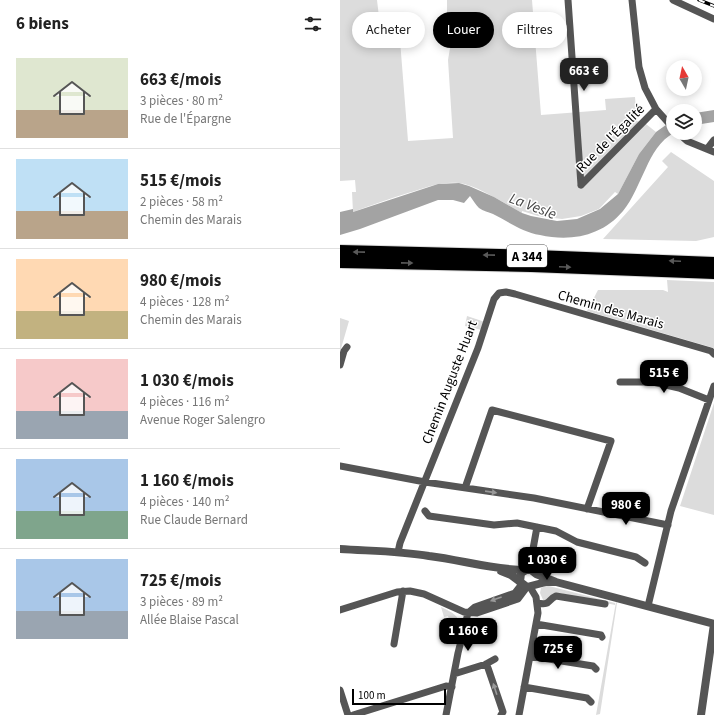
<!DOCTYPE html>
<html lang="fr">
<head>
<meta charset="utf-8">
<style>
	:root { --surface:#fff; --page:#f2f2f2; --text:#222; --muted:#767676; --line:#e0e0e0; --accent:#000 }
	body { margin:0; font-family:"Source Sans 3",sans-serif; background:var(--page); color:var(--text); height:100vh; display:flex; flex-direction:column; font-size:15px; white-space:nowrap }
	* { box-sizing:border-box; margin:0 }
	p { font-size:13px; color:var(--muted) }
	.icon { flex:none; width:22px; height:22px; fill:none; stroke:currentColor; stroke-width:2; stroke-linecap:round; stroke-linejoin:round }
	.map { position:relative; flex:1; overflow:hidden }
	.sheet { display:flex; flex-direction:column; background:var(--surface); width:340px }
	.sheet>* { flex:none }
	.top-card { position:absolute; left:12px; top:12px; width:302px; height:36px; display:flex; gap:8px }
	.needle { width:26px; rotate:351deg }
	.buttons { position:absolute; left:326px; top:60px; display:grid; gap:8px }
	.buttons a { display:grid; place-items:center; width:36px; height:36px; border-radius:50%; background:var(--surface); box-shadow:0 2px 10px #0003; font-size:20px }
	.scale { position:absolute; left:12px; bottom:10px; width:94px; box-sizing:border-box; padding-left:4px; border:2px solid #000; border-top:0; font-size:11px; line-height:14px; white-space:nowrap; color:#000; -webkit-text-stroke:3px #fff; paint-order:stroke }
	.price { position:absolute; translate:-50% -34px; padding:0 9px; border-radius:8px; background:var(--accent); color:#fff; font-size:13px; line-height:26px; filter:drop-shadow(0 1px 2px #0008) }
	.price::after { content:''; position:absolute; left:50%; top:24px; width:12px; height:9px; margin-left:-6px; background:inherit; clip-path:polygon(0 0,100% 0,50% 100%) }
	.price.on { background:#222; color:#fff }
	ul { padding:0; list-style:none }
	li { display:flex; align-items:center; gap:12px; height:100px; padding:0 16px }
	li+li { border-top:1px solid var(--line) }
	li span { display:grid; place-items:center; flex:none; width:112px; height:80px; border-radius:0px; color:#555 }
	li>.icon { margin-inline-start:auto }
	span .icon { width:48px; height:48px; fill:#fffc; stroke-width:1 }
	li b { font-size:17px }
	h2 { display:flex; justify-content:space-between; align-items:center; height:48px; padding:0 16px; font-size:17px }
	.chip { padding:0 14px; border-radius:18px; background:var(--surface); box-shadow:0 2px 10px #0003; font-size:14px; line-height:36px }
	.chip.on { background:var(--accent); color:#fff }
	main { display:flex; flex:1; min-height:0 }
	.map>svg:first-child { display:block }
	.green { fill:#dcdcdc }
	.water { fill:#a3a3a3 }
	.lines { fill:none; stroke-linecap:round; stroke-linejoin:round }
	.motorway-casing { stroke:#dbdbdb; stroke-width:14 }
	.minor { stroke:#555; stroke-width:7 }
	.tertiary { stroke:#555; stroke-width:8 }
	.motorway { stroke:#000; stroke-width:12 }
	.rail-casing { stroke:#000; stroke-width:3.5 }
	.rail { stroke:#fff; stroke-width:2; stroke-dasharray:6; stroke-linecap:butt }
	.oneway { fill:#595959 }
	.oneway2 { fill:#999 }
	.labels { text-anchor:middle; stroke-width:3; stroke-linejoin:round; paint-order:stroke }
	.shield { fill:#fff; stroke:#4c4c4c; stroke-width:1 }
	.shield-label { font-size:13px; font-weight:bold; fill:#000 }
	.street-label { font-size:14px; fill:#000; stroke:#fff }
	.water-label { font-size:15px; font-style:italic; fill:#444; stroke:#fff }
</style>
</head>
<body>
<main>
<section class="sheet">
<h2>6 biens<svg class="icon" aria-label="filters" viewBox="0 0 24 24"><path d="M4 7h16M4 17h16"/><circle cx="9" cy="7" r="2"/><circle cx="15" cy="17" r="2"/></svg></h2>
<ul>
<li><span style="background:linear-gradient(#dfe7d0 65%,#b9a48a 0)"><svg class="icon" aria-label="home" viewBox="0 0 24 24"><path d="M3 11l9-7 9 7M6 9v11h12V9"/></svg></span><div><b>663 €/mois</b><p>3 pièces · 80 m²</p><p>Rue de l'Épargne</p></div></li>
<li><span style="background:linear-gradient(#bfe0f5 65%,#b9a48a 0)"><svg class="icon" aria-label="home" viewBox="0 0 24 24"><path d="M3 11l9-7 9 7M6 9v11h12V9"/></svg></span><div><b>515 €/mois</b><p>2 pièces · 58 m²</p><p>Chemin des Marais</p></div></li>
<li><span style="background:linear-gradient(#ffd9b3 65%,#c2b280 0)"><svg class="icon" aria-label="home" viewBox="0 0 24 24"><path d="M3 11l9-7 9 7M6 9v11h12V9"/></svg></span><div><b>980 €/mois</b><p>4 pièces · 128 m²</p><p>Chemin des Marais</p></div></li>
<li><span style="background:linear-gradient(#f6c9c9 65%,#9aa5b1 0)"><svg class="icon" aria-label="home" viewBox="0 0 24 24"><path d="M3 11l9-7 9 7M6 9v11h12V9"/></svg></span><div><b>1 030 €/mois</b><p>4 pièces · 116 m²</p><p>Avenue Roger Salengro</p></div></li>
<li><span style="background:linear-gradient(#a9c7e8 65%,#7fa58c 0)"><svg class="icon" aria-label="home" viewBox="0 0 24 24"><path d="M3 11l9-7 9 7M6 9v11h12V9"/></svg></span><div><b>1 160 €/mois</b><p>4 pièces · 140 m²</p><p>Rue Claude Bernard</p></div></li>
<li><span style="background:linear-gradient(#a9c7e8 65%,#9aa5b1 0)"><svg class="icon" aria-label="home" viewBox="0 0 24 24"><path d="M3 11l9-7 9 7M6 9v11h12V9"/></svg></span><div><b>725 €/mois</b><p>3 pièces · 89 m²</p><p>Allée Blaise Pascal</p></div></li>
</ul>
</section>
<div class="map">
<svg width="374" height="715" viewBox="0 0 374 715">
	<rect width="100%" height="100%" fill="#fff"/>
	<path class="green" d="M0,0H37L39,17L58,15L68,141L113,138L108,60L111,42L107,15V0H192L201,115L266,110L265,99L295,97L297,121L306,124L316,132L299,154L278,194L275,192L259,209L241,216L222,219L198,216L182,211V213C165,204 137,185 119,183C101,181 84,188 68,193C49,199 31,205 13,212L12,192H16L15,180L0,181Z
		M331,152L374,181V237L356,241L263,239L328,167L322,161Z
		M327,280L374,282V348L247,311L258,290H323L328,292Z
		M127,316L145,322L142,330L125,326Z
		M0,318L9,321L0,352Z
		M374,403V515L340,506Z
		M205,586H209L275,603V605L219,593L204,602L200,593L201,588Z
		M276,602L277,603L260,714L256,715Z
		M101,607C123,617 120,620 115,642H111L109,633L113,632L108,616L104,617Z"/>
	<path class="water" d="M374,110V122L355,125V113Z
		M333,120L334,133C320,140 312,155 306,168C299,182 293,199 283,211C262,236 231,242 200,235C182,232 169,222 153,214C149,212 143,211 139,208C136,205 133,200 130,196L124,203L113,200H98L20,229L0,235V212L13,209V212L98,184L119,183L129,186L154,197L182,213L191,216L217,221L237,219L260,209L278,194L299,154L316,132Z"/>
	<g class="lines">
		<defs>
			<path id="motorway" d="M0,251L195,256L374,263
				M0,262L191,266L374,273"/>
		</defs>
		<use href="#motorway" class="motorway-casing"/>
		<path class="minor" d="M228,0L241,185
			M333,0L374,19
			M316,109L333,128
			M338,133L347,141L374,152
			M367,149L374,140
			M241,185L316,109L305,88L299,67L292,0
			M0,365L4,351L7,347
			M280,382H313L339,388L369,400
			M0,466L85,482L194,498L328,525
			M125,488L152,410L271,441L247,509
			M85,511L89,516L154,525L177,523L216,531L237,542L296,557L305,563
			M58,552L60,543L138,348L154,299L159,293L166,292L175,294L371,351L374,354
			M191,570V560L197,527
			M197,603C211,606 207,600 216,596L265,604
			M308,606L331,511L374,386
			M0,610L57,592L70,591L84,594L124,612L137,613L178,599L187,587
			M196,624L261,635L262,637
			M54,644L63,591
			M190,656L253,666L256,669
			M146,664L148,668L163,712L161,715
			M114,674L146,664L155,659
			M184,687L247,698L251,702
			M0,690L8,715
			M13,715L106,686L112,687
			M106,715L118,653L128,613L135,607L175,593L182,584
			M179,715L198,613L196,597L190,587"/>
		<path class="tertiary" d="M0,549C30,551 60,551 89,556C122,560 153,570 186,570
			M161,571L171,575L187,587L206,582H214
			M180,582L181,573L186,570H191L196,574L216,582L374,624
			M361,715L374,624"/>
		<use href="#motorway" class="motorway"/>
		<defs>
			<path id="rail" d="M359,0L374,6"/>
		</defs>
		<use href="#rail" class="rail-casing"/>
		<use href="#rail" class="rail"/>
	</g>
	<defs><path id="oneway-solid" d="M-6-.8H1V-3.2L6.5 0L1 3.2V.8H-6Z"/></defs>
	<g class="oneway">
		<use href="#oneway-solid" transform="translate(19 252) rotate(-179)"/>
		<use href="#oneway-solid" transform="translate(149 255) rotate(-179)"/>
		<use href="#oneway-solid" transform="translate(335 261) rotate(-178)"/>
		<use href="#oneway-solid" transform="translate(67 263) rotate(1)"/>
		<use href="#oneway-solid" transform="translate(225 267) rotate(2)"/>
	</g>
	<g class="oneway2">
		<use href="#oneway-solid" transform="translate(151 492) rotate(8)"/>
		<use href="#oneway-solid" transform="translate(156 599) rotate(160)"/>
		<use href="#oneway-solid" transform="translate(155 689) rotate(-108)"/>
	</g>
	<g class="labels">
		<rect class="shield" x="167" y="245" width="40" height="22" rx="3"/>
		<g class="shield-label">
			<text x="187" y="261">A 344</text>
		</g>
		<g class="street-label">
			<text transform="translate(270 138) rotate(-45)" y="5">Rue de l'Égalité</text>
			<text transform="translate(271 309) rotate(16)" y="5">Chemin des Marais</text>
			<text transform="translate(109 382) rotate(-69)" y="5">Chemin Auguste Huart</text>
		</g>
		<g class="water-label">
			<text transform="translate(193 206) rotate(21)" y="5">La Vesle</text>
		</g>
	</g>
</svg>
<div class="buttons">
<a><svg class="needle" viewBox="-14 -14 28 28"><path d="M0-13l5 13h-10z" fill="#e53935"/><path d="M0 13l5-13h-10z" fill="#767676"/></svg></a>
<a><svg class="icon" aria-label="layers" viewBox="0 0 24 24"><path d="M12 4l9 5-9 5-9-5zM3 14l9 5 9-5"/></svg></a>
</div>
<div class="scale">100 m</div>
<b class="price on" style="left:244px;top:92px">663 €</b>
<b class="price" style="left:324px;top:394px">515 €</b>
<b class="price" style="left:286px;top:526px">980 €</b>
<b class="price" style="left:207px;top:581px">1 030 €</b>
<b class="price" style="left:128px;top:652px">1 160 €</b>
<b class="price" style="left:218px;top:670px">725 €</b>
<div class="top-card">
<a class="chip">Acheter</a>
<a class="chip on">Louer</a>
<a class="chip">Filtres</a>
</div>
</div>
</main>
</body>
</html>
